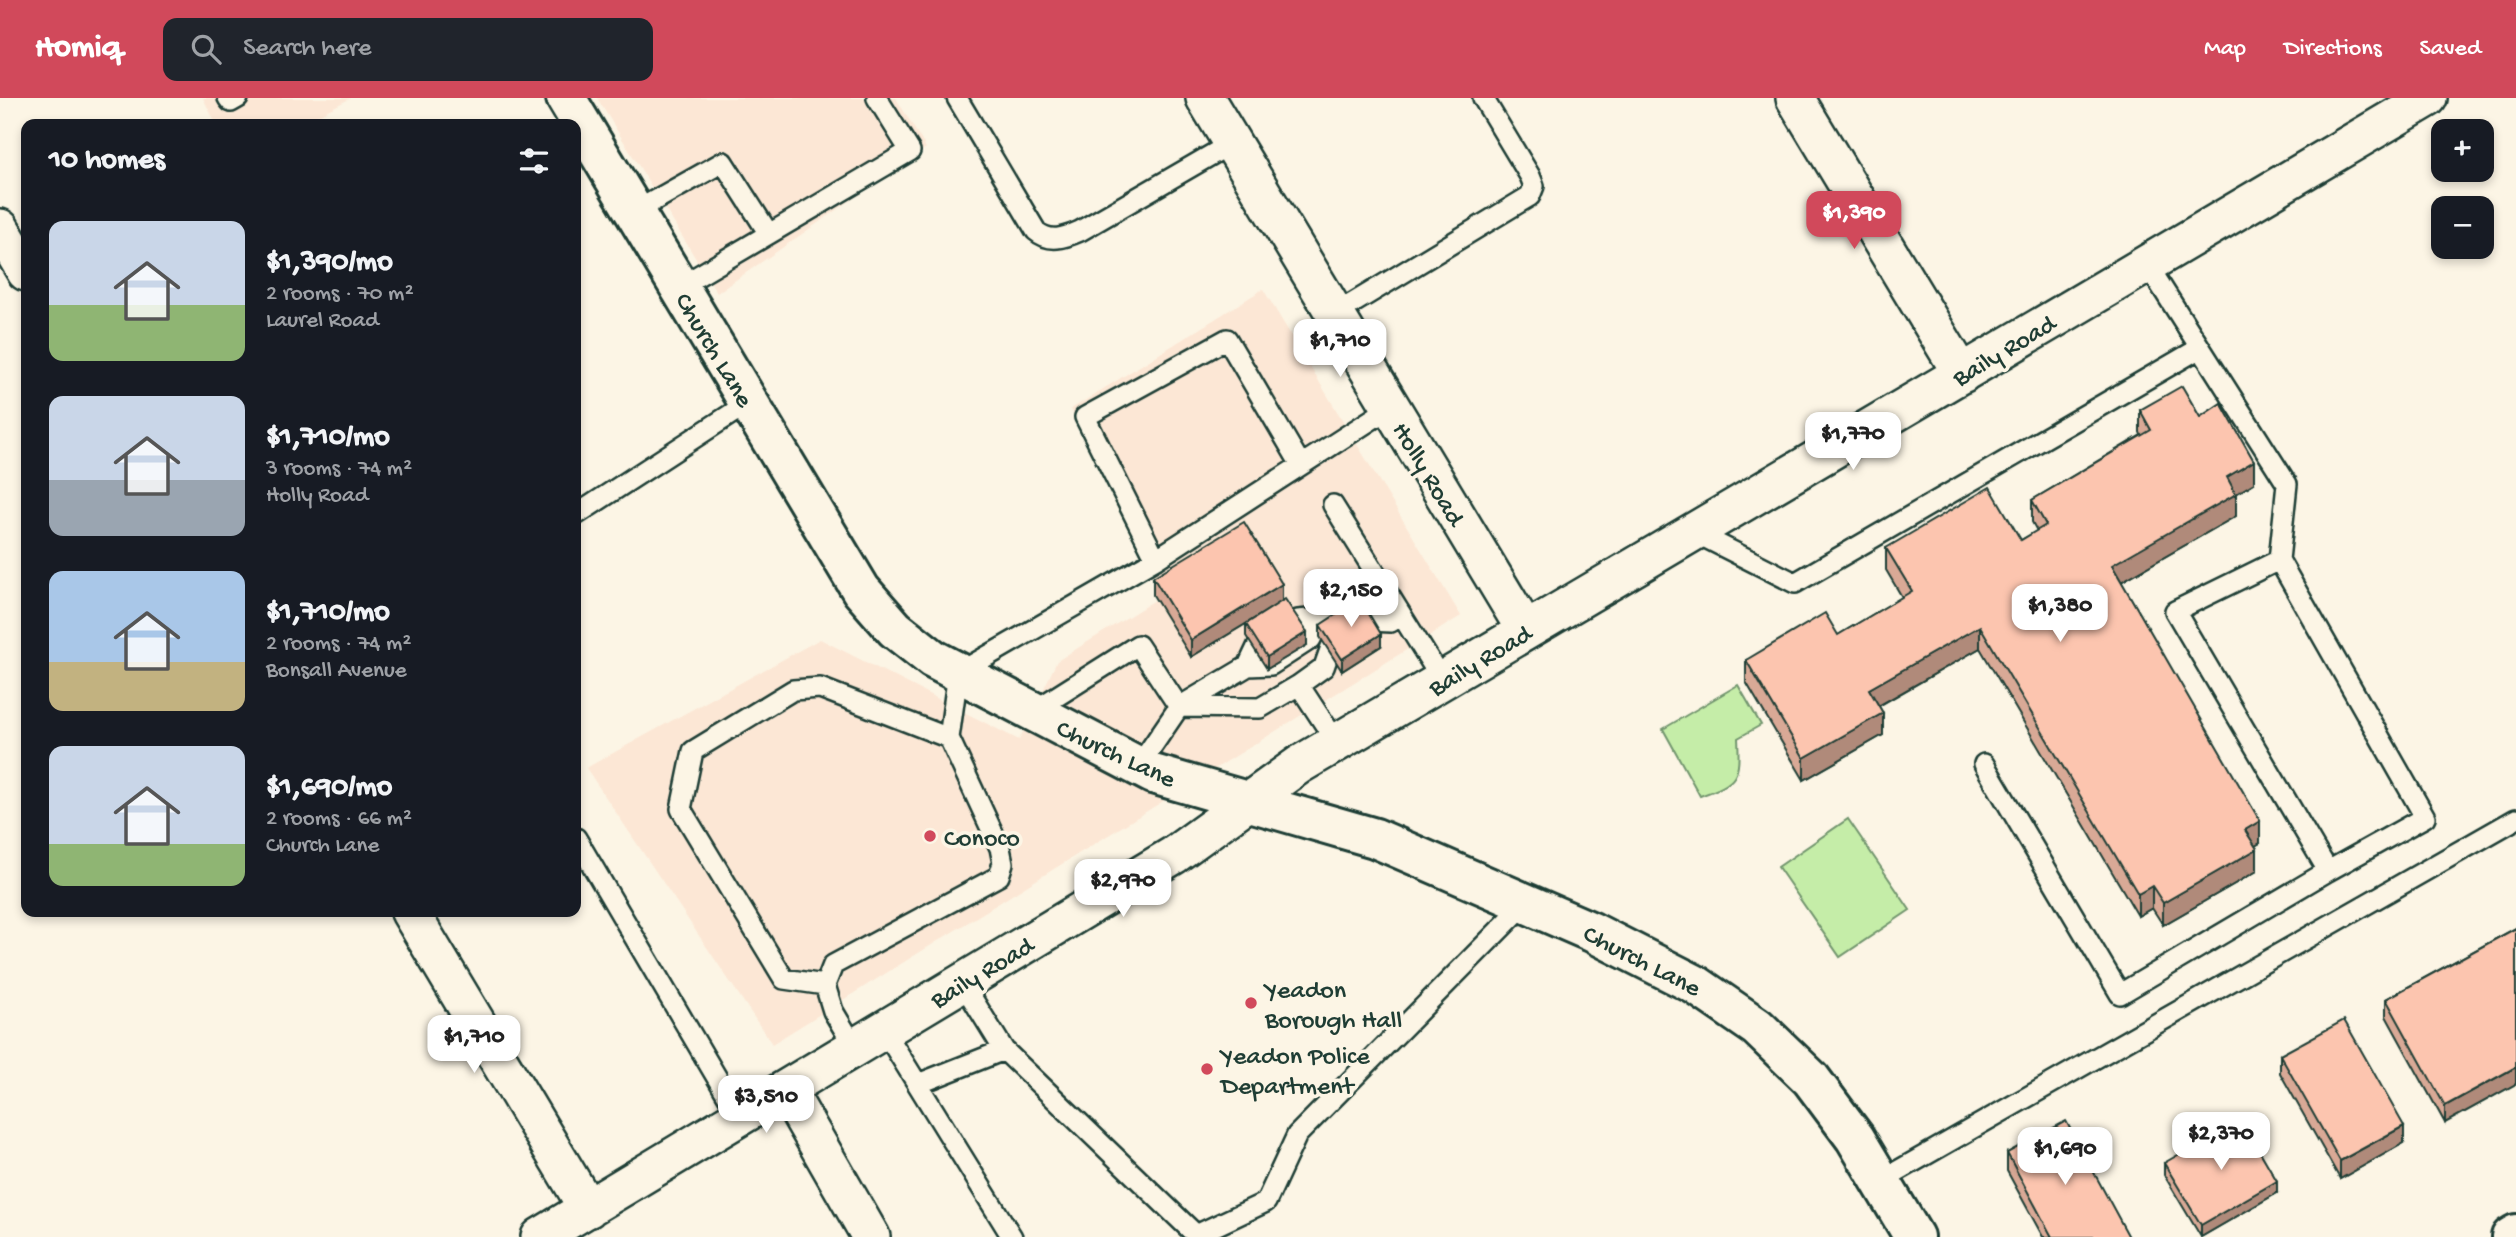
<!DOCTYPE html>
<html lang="en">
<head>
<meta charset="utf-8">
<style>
	:root { --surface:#171b24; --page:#20242c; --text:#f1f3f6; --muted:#9ea1a6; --accent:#d1495b }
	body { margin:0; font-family:"Gochi Hand",sans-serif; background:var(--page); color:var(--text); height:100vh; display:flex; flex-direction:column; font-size:26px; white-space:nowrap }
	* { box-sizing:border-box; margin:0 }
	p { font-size:23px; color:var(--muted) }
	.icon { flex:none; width:38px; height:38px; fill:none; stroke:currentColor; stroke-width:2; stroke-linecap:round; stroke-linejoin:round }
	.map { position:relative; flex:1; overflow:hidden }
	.panel { position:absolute; left:21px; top:21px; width:560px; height:798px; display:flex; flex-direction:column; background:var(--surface); border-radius:14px; box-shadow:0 4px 10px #0003 }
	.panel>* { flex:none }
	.controls { position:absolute; left:2431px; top:21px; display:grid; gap:14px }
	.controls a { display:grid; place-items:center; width:63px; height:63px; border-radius:14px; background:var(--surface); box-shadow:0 4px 10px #0003; font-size:35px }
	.price { position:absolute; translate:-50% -60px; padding:0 16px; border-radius:14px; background:#fff; color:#222; font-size:23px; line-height:46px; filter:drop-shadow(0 2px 4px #0008) }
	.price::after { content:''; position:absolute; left:50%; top:42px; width:21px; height:16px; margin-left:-10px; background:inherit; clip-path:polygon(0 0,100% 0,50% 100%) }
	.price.active { background:var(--accent); color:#fff }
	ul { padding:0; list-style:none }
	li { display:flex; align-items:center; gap:21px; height:175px; padding:0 28px }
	li span { display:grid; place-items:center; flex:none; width:196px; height:140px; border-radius:14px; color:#555 }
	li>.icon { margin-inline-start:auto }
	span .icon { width:84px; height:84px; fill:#fffc; stroke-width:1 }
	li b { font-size:30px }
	h2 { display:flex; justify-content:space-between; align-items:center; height:84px; padding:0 28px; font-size:30px }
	header { display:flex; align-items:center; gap:42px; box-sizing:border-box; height:98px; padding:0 35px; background:var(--accent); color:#fff }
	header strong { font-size:33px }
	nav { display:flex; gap:38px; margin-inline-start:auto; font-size:24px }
	.search { width:490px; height:63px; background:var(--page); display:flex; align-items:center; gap:18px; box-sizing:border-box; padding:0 24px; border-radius:14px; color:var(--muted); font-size:26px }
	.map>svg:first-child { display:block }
	.built { fill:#fce7d5 }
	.green { fill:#c5eda8; stroke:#72956e; stroke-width:2 }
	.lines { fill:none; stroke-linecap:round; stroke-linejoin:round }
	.lane-casing { stroke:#1f3d34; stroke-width:24 }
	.street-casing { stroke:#1f3d34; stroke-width:42 }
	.secondary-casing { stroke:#1f3d34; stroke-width:44 }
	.primary-casing { stroke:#1f3d34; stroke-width:44 }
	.lane { stroke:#fcf5e5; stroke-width:19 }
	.street { stroke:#fcf5e5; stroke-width:37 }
	.secondary { stroke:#fcf5e5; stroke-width:38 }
	.primary { stroke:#fcf5e5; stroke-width:38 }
	.wall { fill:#d9a996; stroke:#1f3d34; stroke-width:2 }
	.shaded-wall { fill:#b08a7a; stroke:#1f3d34; stroke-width:2 }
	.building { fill:#fcc5af; stroke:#1f3d34; stroke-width:2 }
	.poi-dot { fill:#d1495b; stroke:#fcf5e5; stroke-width:2.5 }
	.labels { text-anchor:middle; stroke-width:7; stroke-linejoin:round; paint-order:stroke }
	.street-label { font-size:26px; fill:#1f3d34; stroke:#fcf5e5 }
	.poi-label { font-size:26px; fill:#1f3d34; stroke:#fcf5e5; text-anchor:start }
</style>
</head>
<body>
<header>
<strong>Homiq</strong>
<div class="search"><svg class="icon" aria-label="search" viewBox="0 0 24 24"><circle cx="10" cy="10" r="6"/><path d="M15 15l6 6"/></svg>Search here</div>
<nav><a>Map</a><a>Directions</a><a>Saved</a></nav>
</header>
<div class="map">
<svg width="2516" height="1139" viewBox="0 0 2516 1139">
	<rect width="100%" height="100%" fill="#fcf5e5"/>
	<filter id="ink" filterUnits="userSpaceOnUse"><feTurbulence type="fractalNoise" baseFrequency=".0143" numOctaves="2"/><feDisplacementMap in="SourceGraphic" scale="14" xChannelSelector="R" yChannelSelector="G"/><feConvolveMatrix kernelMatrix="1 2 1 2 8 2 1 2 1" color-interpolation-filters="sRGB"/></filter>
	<g filter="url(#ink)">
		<path class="built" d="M203,0H351L301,26H216Z
			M597,0H896L926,50L717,195Z
			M1263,191L1461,518L772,946L586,670L820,541L1019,642L1057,563L1163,497L1071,311Z"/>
		<path class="green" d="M1738,587L1761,627L1738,640C1740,680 1739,684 1700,698L1663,631Z
			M1848,721L1910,812L1840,859L1778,769Z"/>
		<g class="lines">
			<defs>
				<path id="lane" d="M228,0L231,4L238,0
					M957,0L1036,133C1050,145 1064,140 1080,133L1232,45
					M634,114L723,64L769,136
					M2147,166L2287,386L2279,462L2175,513L2328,773L2425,719L2279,462
					M679,189L910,53L877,0
					M1335,216L1530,98L1534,88L1530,78L1483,0
					M1301,367L1227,241L1085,319L1156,461L1391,309
					M1333,407L1442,582
					M576,417L748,305
					M1694,434L1795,485L2200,250
					M1320,520L1311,541L1271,567L1248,568L1258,547L1298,522L1320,520L1380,481
					M1299,587L1324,569L1331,549L1370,523L1391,524L1401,516
					M1032,614L1138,547L1179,609L1260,610L1299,587L1337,645
					M1984,666L2120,896L2328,773
					M1138,669L1179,609L1248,568
					M576,740L740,1019
					M962,884L1004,952
					M825,887L784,881L681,711L693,653L793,592L820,590L949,640
					M884,932L1012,1139
					M855,950L833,913L825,887L833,867L999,778L1003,765L1000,750L949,640L958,575L1156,461
					M918,986L1004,952L1196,1137L1266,1104L1297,1037L1526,805
					M1880,1083L2516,721"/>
				<path id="street" d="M1205,0L1526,533
					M1795,0L1962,276
					M0,130L26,174
					M410,814L588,1111
					M786,991L871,1139
					M540,1139L1174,757L1299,667L2428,0"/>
				<path id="secondary" d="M2511,1139L2516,1136"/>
				<path id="primary" d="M566,0L861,492L895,531L933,561L1153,676L1375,740L1592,834L1696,887L1757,929L1811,981L1855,1040L1914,1139"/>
			</defs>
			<use href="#lane" class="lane-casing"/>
			<use href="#street" class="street-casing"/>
			<use href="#secondary" class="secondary-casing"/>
			<use href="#primary" class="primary-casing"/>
			<use href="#lane" class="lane"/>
			<use href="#street" class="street"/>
			<use href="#secondary" class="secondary"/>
			<use href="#primary" class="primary"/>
		</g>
		<path class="wall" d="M2140,312L2200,319L2254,385L2236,396V418L2121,484L2260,745L2255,748L2257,773L2163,827L2152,810L2138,818L1980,550L1879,608L1883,637L1804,682L1746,584V562L1838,537L1902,499L1886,472V450L2021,442L2037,433L2032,424V402L2141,337L2140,334Z
			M1153,479L1282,503L1307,547L1267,571L1246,538V526L1250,523L1191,559L1153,497Z
			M1320,527L1381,548L1342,573L1320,539Z
			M2516,830L2445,1025L2386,918V901Z
			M2280,957L2404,1045L2340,1081L2280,975Z
			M2007,1055L2129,1139H2043L2007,1073Z
			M2164,1065L2277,1095L2201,1139L2164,1077Z"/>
		<path class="shaded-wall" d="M2254,363V385L2236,396V418L2112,489V467L2227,379Z
			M1282,486V504L1191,559V542Z
			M1980,528V550L1869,613V591Z
			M1307,534V547L1267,571V559Z
			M1381,536V548L1342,573V561Z
			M1883,615V637L1804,682V660Z
			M2260,723V745L2245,754V732Z
			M2257,751V773L2163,827V805Z
			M2152,788V810L2138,818V796Z
			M2516,969V986L2445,1025V1008Z
			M2404,1028V1045L2340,1081V1063Z
			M2277,1083V1095L2201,1139V1127Z"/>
		<path class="building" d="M2182,288L2200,319L2221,305L2254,363L2227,379L2236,396L2112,467L2260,723L2245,732L2257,751L2163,805L2152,788L2138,796L1980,528L1869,591L1883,615L1804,660L1746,562L1825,515L1838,537L1912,493L1886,450L1990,389L2021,442L2046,427L2032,402L2151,332L2140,312Z
			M1244,424L1282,486L1191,542L1153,479Z
			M1285,501L1307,534L1267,559L1246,526Z
			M1360,501L1381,536L1342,561L1320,527Z
			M2516,830V969L2445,1008L2386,901Z
			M2344,922L2404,1028L2340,1063L2280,957Z
			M2241,1021L2277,1083L2201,1127L2164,1065Z
			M2066,1023L2129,1139H2052L2007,1055Z"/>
	</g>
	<g class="poi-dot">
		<circle cx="930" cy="738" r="7"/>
		<circle cx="1251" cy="905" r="7"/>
		<circle cx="1207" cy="971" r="7"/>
	</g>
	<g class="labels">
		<g class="street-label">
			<text transform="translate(716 251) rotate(59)" y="9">Church Lane</text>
			<text transform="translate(2003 251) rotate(-31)" y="9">Baily Road</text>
			<text transform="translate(1430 375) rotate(59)" y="9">Holly Road</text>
			<text transform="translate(1479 561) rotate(-31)" y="9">Baily Road</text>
			<text transform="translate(1117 654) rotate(25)" y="9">Church Lane</text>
			<text transform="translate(1643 861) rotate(27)" y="9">Church Lane</text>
			<text transform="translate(981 873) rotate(-31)" y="9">Baily Road</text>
		</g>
		<g class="poi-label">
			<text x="944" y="747">Conoco</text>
			<text x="1265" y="899">Yeadon<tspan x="1265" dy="30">Borough Hall</tspan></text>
			<text x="1221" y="965">Yeadon Police<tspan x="1221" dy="30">Department</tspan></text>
		</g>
	</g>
</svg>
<div class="controls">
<a>+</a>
<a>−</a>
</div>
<b class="price active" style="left:1854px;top:153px">$1,390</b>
<b class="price" style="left:1340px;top:281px">$1,710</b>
<b class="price" style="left:1853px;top:374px">$1,770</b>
<b class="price" style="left:1351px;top:531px">$2,150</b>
<b class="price" style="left:2060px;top:546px">$1,380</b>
<b class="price" style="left:1123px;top:821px">$2,970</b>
<b class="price" style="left:474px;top:977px">$1,710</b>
<b class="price" style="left:766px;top:1037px">$3,510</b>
<b class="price" style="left:2221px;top:1074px">$2,370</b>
<b class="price" style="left:2065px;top:1089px">$1,690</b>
<section class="panel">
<h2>10 homes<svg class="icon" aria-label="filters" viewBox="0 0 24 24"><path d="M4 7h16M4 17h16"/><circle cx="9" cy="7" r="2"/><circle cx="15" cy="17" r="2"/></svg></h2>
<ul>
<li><span style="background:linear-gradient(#c9d6e8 60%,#8fb573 0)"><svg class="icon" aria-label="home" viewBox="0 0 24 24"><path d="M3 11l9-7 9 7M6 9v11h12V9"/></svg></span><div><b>$1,390/mo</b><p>2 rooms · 70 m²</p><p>Laurel Road</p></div></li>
<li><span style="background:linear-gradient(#c9d6e8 60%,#9aa5b1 0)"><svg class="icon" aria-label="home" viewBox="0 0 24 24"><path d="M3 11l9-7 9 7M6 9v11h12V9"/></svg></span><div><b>$1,710/mo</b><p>3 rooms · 74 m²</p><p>Holly Road</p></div></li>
<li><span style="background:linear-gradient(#a9c7e8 65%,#c2b280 0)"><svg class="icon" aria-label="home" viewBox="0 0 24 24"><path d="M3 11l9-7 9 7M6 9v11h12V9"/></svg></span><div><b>$1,710/mo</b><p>2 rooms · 74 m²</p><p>Bonsall Avenue</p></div></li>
<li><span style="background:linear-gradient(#c9d6e8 70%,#8fb573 0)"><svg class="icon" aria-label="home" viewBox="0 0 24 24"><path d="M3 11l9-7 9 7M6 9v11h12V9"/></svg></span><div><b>$1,690/mo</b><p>2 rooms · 66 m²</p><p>Church Lane</p></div></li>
</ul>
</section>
</div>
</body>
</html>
